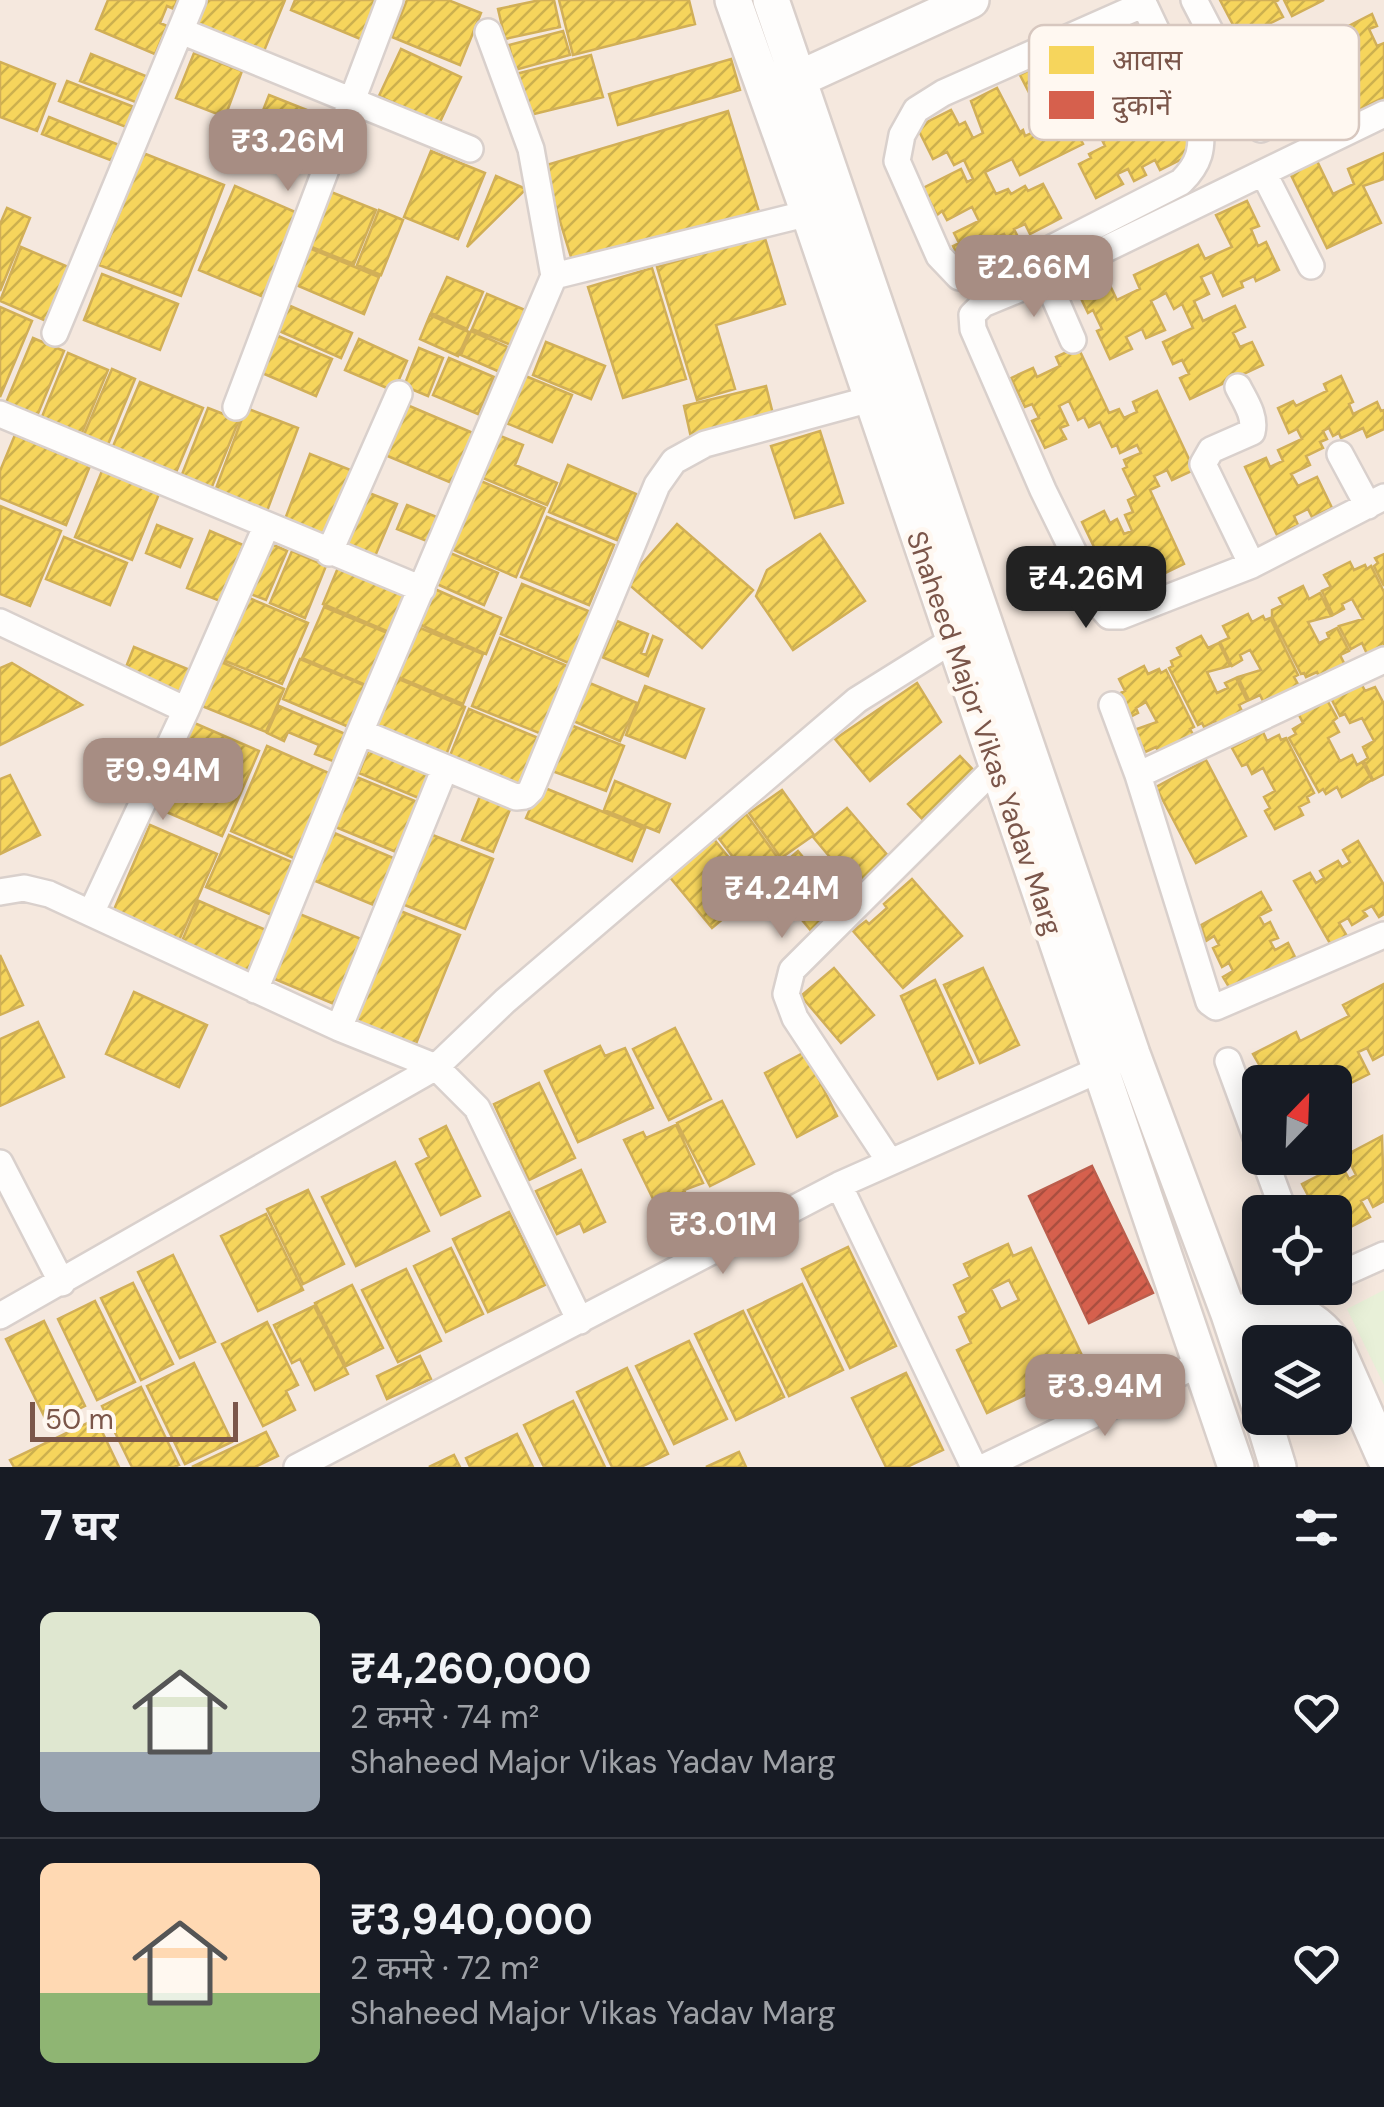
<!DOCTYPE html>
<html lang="hi">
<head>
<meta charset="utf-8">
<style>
	:root { --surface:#171b24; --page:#20242c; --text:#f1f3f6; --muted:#9ea1a6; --line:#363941; --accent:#a78d83 }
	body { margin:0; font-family:"DM Sans","Noto Sans Devanagari",sans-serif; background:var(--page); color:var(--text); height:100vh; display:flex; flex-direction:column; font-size:38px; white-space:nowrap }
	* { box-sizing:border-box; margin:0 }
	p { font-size:32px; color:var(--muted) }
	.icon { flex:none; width:55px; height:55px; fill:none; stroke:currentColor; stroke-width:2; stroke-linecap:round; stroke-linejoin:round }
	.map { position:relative; height:1467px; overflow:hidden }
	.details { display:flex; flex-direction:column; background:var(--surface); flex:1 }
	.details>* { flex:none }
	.needle { width:65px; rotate:23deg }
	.tools { position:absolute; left:1242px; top:1065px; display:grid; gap:20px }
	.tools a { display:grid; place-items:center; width:110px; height:110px; border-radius:15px; background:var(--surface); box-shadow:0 5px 25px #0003; font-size:50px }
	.scale { position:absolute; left:30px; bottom:25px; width:208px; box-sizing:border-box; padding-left:10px; border:5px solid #7b564a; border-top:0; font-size:28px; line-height:35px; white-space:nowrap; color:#7b564a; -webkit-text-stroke:8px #fff8f1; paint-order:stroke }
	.price { position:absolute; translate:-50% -85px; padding:0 22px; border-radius:20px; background:var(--accent); color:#fff; font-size:32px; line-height:65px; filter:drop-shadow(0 2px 5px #0008) }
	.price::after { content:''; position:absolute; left:50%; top:60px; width:30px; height:22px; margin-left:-15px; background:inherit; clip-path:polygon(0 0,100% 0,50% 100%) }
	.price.selected { background:#222; color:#fff }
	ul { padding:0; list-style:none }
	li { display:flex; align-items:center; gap:30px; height:250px; padding:0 40px }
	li+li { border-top:2px solid var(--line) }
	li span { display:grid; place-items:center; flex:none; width:280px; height:200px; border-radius:15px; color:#555 }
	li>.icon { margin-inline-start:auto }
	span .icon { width:120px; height:120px; fill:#fffc; stroke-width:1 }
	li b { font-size:42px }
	h2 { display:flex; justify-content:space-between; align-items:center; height:120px; padding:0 40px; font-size:42px }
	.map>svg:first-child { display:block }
	.residential { fill:#f5e8de; fill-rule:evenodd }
	.park { fill:#e8f0d8 }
	.homes { fill:url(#homes-hatch); stroke:#d1af57; stroke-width:2.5; fill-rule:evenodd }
	.shops { fill:url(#shops-hatch); stroke:#bb5d4c; stroke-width:2.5 }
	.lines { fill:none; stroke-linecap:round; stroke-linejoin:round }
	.street-casing { stroke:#d9d0cc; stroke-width:30 }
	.secondary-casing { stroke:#d9cfca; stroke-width:40 }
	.street { stroke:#fefdfc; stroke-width:25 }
	.secondary { stroke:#fefdfc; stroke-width:35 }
	.labels { text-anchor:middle; stroke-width:10; stroke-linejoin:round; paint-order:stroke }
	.street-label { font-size:28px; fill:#7b564a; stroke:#fff8f1 }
	.key { fill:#fff8f1; stroke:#d7c7bf; stroke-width:2.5 }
	.key-label { font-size:28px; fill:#7b564a }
</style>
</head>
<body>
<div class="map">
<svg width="1384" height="1467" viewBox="0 0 1384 1467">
	<defs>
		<pattern id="homes-hatch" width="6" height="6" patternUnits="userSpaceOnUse" patternTransform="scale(2.5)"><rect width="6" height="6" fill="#f6d55c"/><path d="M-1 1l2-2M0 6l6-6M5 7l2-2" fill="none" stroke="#ccb04e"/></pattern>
		<pattern id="shops-hatch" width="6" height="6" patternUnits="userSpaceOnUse" patternTransform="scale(2.5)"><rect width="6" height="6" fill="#d6604d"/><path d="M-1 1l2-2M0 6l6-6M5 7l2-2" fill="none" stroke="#aa4e3f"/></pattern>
	</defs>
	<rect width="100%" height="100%" fill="#f9f3ee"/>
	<path class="residential" d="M0,0H1384V1467H0ZM1260,1082H1335V1158H1260ZM1260,1212H1335V1288H1260ZM1260,1342H1335V1418H1260Z"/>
	<path class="park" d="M1384,1290V1385L1347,1309Z"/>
	<path class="homes" d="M108,0H177L174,9L167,6L160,23L167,26L155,54L96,29Z
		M203,0H285L264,51L193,23Z
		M295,0H380L363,40L291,10Z
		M407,0H448L481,13L460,65L392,37Z
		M540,0H554L560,27L505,39L498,9Z
		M559,0H689L695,24L573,55Z
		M1220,0H1279L1275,2L1283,17L1240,38Z
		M1284,0H1324L1292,16Z
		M1372,14L1377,26L1369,29L1377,46L1384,43V97L1339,120L1330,101L1289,122L1292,128L1274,138L1237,64L1250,58L1255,69L1266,64L1272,75L1279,72L1287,89L1313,75L1310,70L1323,64L1327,72L1349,61L1340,43L1334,46L1329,36Z
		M563,31L570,55L515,70L509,45Z
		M1102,33L1119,67L1109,72L1116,85L1107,90L1115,106L1124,101L1118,89L1153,72L1166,97L1151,104L1156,113L1137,122L1142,133L1161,124L1164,130L1179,123L1194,153L1160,170L1155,160L1142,167L1146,175L1134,181L1128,169L1117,174L1123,184L1096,198L1079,164L1091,158L1089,154L1105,146L1102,140L1115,133L1105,113L1075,128L1083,144L1020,175L1012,159L985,172L996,194L1008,189L1011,194L1025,186L1028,191L1043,184L1061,218L1030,234L1025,224L1014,229L1019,239L1009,244L1004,234L991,240L996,251L963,267L953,246L959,243L954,233L979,221L972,207L947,220L942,211L937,215L923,188L961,169L967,182L973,179L964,160L954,165L947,152L933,159L917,127L951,110L959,125L965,122L973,138L983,133L971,101L997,88L1020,132L1023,130L1025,136L1058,120L1049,102L1037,108L1020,75L1055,57L1071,88L1087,80L1072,49Z
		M401,49L461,77L439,124L379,96Z
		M194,53L242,71L225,117L176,98Z
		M91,54L148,77L138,103L80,81Z
		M591,55L603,97L526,116L516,74Z
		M731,59L740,90L618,125L609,94Z
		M0,62L55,84L37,131L0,117Z
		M67,81L134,107L126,127L59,101Z
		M269,95L317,114L299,159L251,141Z
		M728,111L760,215L575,270L543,166Z
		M49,117L124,147L118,163L42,134Z
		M431,151L485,173L458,239L404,217Z
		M143,153L224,185L181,296L99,265Z
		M1384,153V179L1363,186L1381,223L1327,248L1290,173L1317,161L1333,194L1354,184L1348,169Z
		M496,176L526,189L467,247Z
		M235,186L302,215L266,298L199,270Z
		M331,192L376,210L354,264L309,246Z
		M1247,201L1259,226L1251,229L1258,246L1266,242L1279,270L1256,281L1254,276L1241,282L1243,287L1223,296L1212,272L1201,277L1209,294L1194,301L1203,321L1235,306L1245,327L1233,333L1240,347L1252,342L1263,365L1190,399L1180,378L1189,374L1182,360L1173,364L1163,342L1193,328L1182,304L1174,309L1166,293L1151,301L1165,330L1146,338L1142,329L1126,337L1132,349L1110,359L1097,331L1102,329L1093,310L1088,313L1074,284L1103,271L1117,300L1140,289L1134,275L1198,245L1205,259L1232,247L1216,215Z
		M7,208L30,218L0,291V224Z
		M379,210L403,220L381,275L357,265Z
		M764,235L785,304L716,325L735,389L697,400L657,267Z
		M21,247L73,269L51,323L0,301Z
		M309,248L379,277L364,314L294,284Z
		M652,268L686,379L623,398L588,287Z
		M102,274L178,304L160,350L84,320Z
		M447,277L483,292L467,329L431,313Z
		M487,294L525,310L511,345L472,329Z
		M288,305L352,333L341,358L277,330Z
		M0,307L32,321L0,397Z
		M430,315L469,332L458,356L420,339Z
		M471,331L510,348L500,372L461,355Z
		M271,333L332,359L316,396L255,370Z
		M33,338L64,351L34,423L3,410Z
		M359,339L407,361L394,391L345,370Z
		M546,342L605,366L591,399L533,375Z
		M1078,347L1109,413L1119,409L1124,418L1137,412L1133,402L1157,391L1194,470L1172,480L1167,470L1154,476L1159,486L1150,490L1184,564L1163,574L1158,563L1135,574L1140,585L1119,595L1104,562L1107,560L1102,549L1096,551L1082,522L1104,511L1110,523L1117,519L1124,534L1132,531L1125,515L1133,512L1128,500L1136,496L1123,469L1127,467L1124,460L1141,453L1137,445L1120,453L1117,445L1112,447L1100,422L1089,427L1084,417L1078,420L1069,401L1059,406L1068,425L1060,428L1066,439L1045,448L1032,421L1039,418L1032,404L1025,407L1011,378L1033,368L1037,377L1060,366L1056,357Z
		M419,348L443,358L428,396L404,386Z
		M68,353L108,370L79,440L39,424Z
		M449,358L494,377L478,414L433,395Z
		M112,369L135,379L104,454L80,444Z
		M518,373L572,395L552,442L499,420Z
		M1341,376L1353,402L1349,404L1353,414L1377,402L1381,411L1384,410V429L1367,437L1363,428L1341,438L1339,433L1333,436L1329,428L1323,431L1327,439L1320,442L1323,448L1306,456L1310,465L1291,474L1298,486L1317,477L1332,508L1312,517L1308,509L1294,516L1298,525L1277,535L1245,467L1266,458L1270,467L1283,461L1278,450L1302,439L1297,429L1289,433L1278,408L1293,401L1296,406L1327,391L1324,384Z
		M140,382L203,408L174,477L111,451Z
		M766,386L775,422L692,442L684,406Z
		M400,402L473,433L452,483L378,452Z
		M208,408L239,420L209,494L179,482Z
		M246,408L298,428L264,519L212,499Z
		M820,431L843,503L795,518L771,446Z
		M493,433L523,445L515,465L557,483L547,505L476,475Z
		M15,435L90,466L66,525L0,498V471Z
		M310,454L353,471L325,544L282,527Z
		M568,465L636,494L617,540L549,512Z
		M104,466L161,489L132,560L75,537Z
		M476,479L545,508L516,577L447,547Z
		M364,491L397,504L373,561L341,548Z
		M407,505L444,520L434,544L397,529Z
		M0,506L61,531L30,606L0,594Z
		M547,517L614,545L589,605L521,577Z
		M677,524L753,590L702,648L626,582Z
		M157,525L192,539L180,567L146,553Z
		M210,531L243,545L220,601L187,588Z
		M820,534L865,601L793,650L756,596L767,570Z
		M64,537L127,563L110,605L46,579Z
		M269,543L287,551L266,600L248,593Z
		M443,550L498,573L484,605L430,581Z
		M292,551L326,566L305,618L270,603Z
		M1384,554V586L1374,566L1378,563L1375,558Z
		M1350,562L1354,570L1365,565L1367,569L1371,566L1384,592V648L1368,656L1362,643L1351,649L1339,626L1363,619L1352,599L1342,604L1344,609L1333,615L1322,591L1331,587L1324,575Z
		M340,563L406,591L389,632L323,604Z
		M522,584L593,613L571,664L501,634Z
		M1303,586L1309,599L1320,593L1331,616L1308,622L1319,643L1329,638L1327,633L1337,628L1349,651L1340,655L1346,667L1320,679L1317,672L1306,677L1304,673L1301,674L1272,617V610L1283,605L1279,598Z
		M430,587L501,618L486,654L414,622Z
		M249,598L308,623L282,684L223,660Z
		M324,607L390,634L368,686L302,658Z
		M1248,614L1252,622L1263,616L1265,620L1270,618L1298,675L1294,677L1299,686L1288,691L1290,695L1266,707L1260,695L1249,700L1238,677L1261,670L1250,650L1240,655L1242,660L1232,666L1220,642L1229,638L1223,626Z
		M617,621L648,634L641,653L646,655L653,636L662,640L648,676L602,657Z
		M413,625L483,654L463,704L393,675Z
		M1201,636L1208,648L1219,643L1230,666L1207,672L1217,693L1228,688L1225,683L1236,678L1247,701L1239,705L1245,717L1219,729L1215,721L1204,727L1202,723L1198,725L1169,668L1173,666L1171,661L1181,656L1177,648Z
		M500,638L572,668L544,735L472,706Z
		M134,647L197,673L185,703L122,677Z
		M300,659L366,686L349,727L283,699Z
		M221,662L284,689L266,732L202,706Z
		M12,663L82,705L0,745V668Z
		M1144,666L1148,674L1159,669L1161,673L1166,670L1194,727L1190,729L1195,738L1162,759L1156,747L1145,752L1134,730L1157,722L1146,702L1136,708L1138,713L1128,718L1116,695L1125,691L1119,679Z
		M394,677L465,707L444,760L372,729Z
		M580,679L637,703L620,741L564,717Z
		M917,683L941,722L870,781L835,739Z
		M1361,683L1365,691L1375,687L1384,704V774L1373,780L1364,761L1368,758L1363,747L1374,741L1362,718L1350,723L1345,714L1340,716L1331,698Z
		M645,686L704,709L685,758L626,735Z
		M1327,700L1337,718L1333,721L1339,732L1328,738L1340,761L1352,755L1357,765L1362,762L1372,780L1342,797L1337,787L1326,794L1323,789L1319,792L1289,738L1296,734L1293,729L1303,723L1299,715Z
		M279,706L350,736L338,763L315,754L319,745L288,732L284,741L267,733Z
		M469,709L543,740L521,794L447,763Z
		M192,722L259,751L222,836L155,807Z
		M563,722L624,746L606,791L544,768Z
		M1263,732L1267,741L1279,735L1281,740L1286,738L1314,793L1307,797L1309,802L1299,807L1303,815L1275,829L1265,811L1270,808L1264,797L1275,791L1263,768L1252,774L1247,764L1242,766L1232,748Z
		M372,741L439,769L426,801L359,773Z
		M267,746L340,778L303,862L231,831Z
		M960,756L980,777L928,825L908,804Z
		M1206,760L1246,836L1196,863L1156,787Z
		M10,775L40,835L0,854V779Z
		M354,776L427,806L406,856L333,826Z
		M615,781L670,804L659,832L604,810Z
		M540,786L645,829L632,861L526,818Z
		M483,789L513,802L493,852L462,840Z
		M782,790L814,835L781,858L749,813Z
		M847,808L890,858L855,887L813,837Z
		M746,814L780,861L752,882L717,836Z
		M150,825L217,854L176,947L110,919Z
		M332,832L405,863L386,910L313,880Z
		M425,832L493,859L465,929L397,902Z
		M229,835L301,866L279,918L206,887Z
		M713,838L756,891L712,928L668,875Z
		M1358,841L1384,885V914L1379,917L1372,906L1363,911L1367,916L1352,925L1348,918L1339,923L1347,936L1331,945L1294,881L1310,873L1316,883L1324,878L1320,871L1338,861L1342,867L1350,862L1343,850Z
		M798,851L843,906L812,932L767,878Z
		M912,879L962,936L903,988L853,931L866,921L869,924L887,908L884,904Z
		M1261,892L1271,910L1259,916L1264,925L1270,922L1278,938L1270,941L1275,950L1288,943L1296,959L1232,992L1223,977L1233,971L1229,963L1222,967L1213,948L1219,945L1214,936L1206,941L1201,925Z
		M199,901L268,931L247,978L179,948Z
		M393,908L460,935L415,1046L349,1019Z
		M297,913L366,941L339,1006L270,977Z
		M0,955L23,1005L0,1015Z
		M834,968L874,1015L841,1043L801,996Z
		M983,968L1019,1045L980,1063L944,985Z
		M935,980L973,1063L938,1079L901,996Z
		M1384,984V1054L1373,1060L1367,1048L1358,1052L1369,1074L1335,1091V1082H1328L1322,1072L1315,1076L1319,1082H1260L1257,1093L1248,1076L1261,1068L1253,1054L1296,1032L1300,1041L1349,1016L1343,1005Z
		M134,992L207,1025L179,1087L106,1054Z
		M38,1022L64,1077L0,1106V1039Z
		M675,1028L711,1099L669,1120L633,1049Z
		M600,1046L605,1056L625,1048L653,1108L578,1142L545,1071Z
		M805,1052L837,1116L797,1137L765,1073Z
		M539,1083L575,1158L529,1180L494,1104Z
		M722,1101L754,1164L710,1186L677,1123Z
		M676,1125L703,1183L684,1190L691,1206L663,1219L624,1140L643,1132L646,1138Z
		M446,1126L480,1196L441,1215L416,1164L429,1157L420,1139Z
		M1382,1136L1384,1201L1373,1207L1368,1197L1361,1201L1370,1217L1335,1235V1212H1308L1306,1209L1313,1205L1302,1184L1341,1164L1349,1179L1356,1175L1346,1155Z
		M1280,1158H1318L1322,1164L1309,1171L1305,1162L1287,1171Z
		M395,1162L429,1231L356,1266L322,1197Z
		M581,1170L605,1222L584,1232L580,1223L557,1234L536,1191Z
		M308,1190L344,1264L303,1284L267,1209Z
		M509,1212L545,1285L488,1312L453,1239Z
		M266,1214L303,1290L258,1311L221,1236Z
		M1008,1244L1013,1256L1031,1248L1087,1366L987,1413L957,1350L971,1343L959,1317L967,1313L954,1285L970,1277L964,1264ZM1009,1280L1019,1300L1001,1309L991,1289Z
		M848,1247L896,1346L850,1368L802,1269Z
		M451,1248L483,1314L446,1332L414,1266Z
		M173,1255L215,1342L180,1358L138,1272Z
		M406,1269L441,1341L398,1362L362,1290Z
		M133,1283L173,1364L141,1380L101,1298Z
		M802,1284L843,1370L789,1396L748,1310Z
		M352,1285L383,1348L346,1366L315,1303Z
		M95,1301L135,1382L97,1400L58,1319Z
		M314,1306L348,1374L315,1390L300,1359L292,1363L274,1325Z
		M743,1311L784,1397L736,1420L695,1334Z
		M44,1321L85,1406L48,1424L6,1339Z
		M267,1322L298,1385L286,1391L295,1410L263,1426L222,1344Z
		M689,1341L727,1419L674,1444L636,1366Z
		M420,1356L431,1379L387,1399L377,1376Z
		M194,1363L232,1442L185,1464L147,1386Z
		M627,1368L668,1454L641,1467H612L577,1392Z
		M906,1373L943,1450L907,1467H886L852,1398Z
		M141,1387L179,1465L174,1467H132L102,1406Z
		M573,1401L605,1467H544L524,1425Z
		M96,1419L119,1467H14L10,1460Z
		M266,1432L278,1456L255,1467H192Z
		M517,1434L533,1467H470L466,1458Z
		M739,1452L746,1467H706Z
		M454,1455L460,1467H429Z"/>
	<path class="shops" d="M1092,1166L1153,1293L1089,1323L1029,1196Z"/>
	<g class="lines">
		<defs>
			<path id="street" d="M1142,0L1200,123C1203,149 1200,163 1181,182L1007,271L981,280L959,277L939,256L897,161L902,135L916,110L943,93L1144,4
				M1194,0L1261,129
				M181,31L470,149
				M1384,114L1046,278L983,304L972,315L973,329L1043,490L1100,606L1109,616H1121L1252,565L1384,497
				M1264,174L1311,266
				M554,276L809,213
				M1046,278L1073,340
				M55,333L193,0
				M1238,387C1245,401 1256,416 1252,432L1211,450L1203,464L1252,565
				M236,407L390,0
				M0,414L422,589
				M1340,454L1368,506
				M329,553L399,394
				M0,622L186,710
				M1384,660L1138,775L1209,1002L1216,1007L1384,935
				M1112,705L1138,775
				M360,732L516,797L525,796L531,790L657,485L674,461L705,444L871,399
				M0,892L24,888L49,894L339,1028L436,1067L477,1108L580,1321
				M91,913L186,710L266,527
				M255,990L360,732L554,276L531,149L488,32
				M339,1028L445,768
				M1228,1061L1260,1148
				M1264,1158L1284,1212
				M890,1162L795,1018L786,994L792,970L996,767
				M0,1163L62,1283
				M839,1185L974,1467
				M1335,1277L1384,1255
				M1258,1304L1310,1288
				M0,1316L436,1067L505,1001L857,700L953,640
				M297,1467L839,1185L1112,1064
				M984,1467L1203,1362"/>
			<path id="secondary" d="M733,0L809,213L1236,1467
				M771,0L1132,1054L1229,1314L1260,1407
				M781,87L971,0
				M1229,1314C1274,1308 1302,1302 1333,1342
				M1335,1345L1384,1456
				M1263,1418L1278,1467"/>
		</defs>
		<use href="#street" class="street-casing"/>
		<use href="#secondary" class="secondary-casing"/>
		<use href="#street" class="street"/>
		<use href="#secondary" class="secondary"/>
	</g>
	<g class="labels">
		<g class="street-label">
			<text transform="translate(985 733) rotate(71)" y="10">Shaheed Major Vikas Yadav Marg</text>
		</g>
	</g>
	<rect x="1029" y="25" width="330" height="115" rx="15" class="key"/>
	<rect x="1049" y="46" width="45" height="28" fill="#f6d55c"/>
	<rect x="1049" y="91" width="45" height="28" fill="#d6604d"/>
	<g class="key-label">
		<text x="1112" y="70">आवास</text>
		<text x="1112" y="115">दुकानें</text>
	</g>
</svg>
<div class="tools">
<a><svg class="needle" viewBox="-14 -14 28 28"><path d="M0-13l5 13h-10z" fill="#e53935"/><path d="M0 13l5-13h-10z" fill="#9ea1a6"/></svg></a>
<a><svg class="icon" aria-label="locate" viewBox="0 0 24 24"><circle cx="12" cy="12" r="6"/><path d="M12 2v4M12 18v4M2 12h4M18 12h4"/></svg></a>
<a><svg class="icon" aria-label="layers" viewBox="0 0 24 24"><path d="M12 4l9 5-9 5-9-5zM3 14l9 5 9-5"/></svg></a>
</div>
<div class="scale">50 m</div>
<b class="price" style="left:288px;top:194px">₹3.26M</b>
<b class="price" style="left:1034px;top:320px">₹2.66M</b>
<b class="price selected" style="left:1086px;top:631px">₹4.26M</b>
<b class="price" style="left:163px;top:823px">₹9.94M</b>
<b class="price" style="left:782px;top:941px">₹4.24M</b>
<b class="price" style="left:723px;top:1277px">₹3.01M</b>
<b class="price" style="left:1105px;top:1439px">₹3.94M</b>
</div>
<section class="details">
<h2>7 घर<svg class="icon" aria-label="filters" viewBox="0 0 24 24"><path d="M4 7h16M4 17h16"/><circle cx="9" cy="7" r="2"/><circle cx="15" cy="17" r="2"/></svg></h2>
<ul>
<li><span style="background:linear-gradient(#dfe7d0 70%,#9aa5b1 0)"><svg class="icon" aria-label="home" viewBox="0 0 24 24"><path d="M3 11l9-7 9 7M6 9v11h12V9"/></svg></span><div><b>₹4,260,000</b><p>2 कमरे · 74 m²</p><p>Shaheed Major Vikas Yadav Marg</p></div><svg class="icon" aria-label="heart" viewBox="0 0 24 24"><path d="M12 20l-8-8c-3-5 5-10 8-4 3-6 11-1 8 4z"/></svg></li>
<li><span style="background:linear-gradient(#ffd9b3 65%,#8fb573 0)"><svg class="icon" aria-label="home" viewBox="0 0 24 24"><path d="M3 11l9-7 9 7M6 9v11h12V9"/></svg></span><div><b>₹3,940,000</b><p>2 कमरे · 72 m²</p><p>Shaheed Major Vikas Yadav Marg</p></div><svg class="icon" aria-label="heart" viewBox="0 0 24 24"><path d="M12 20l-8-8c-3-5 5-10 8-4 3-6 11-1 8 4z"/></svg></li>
</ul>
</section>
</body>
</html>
